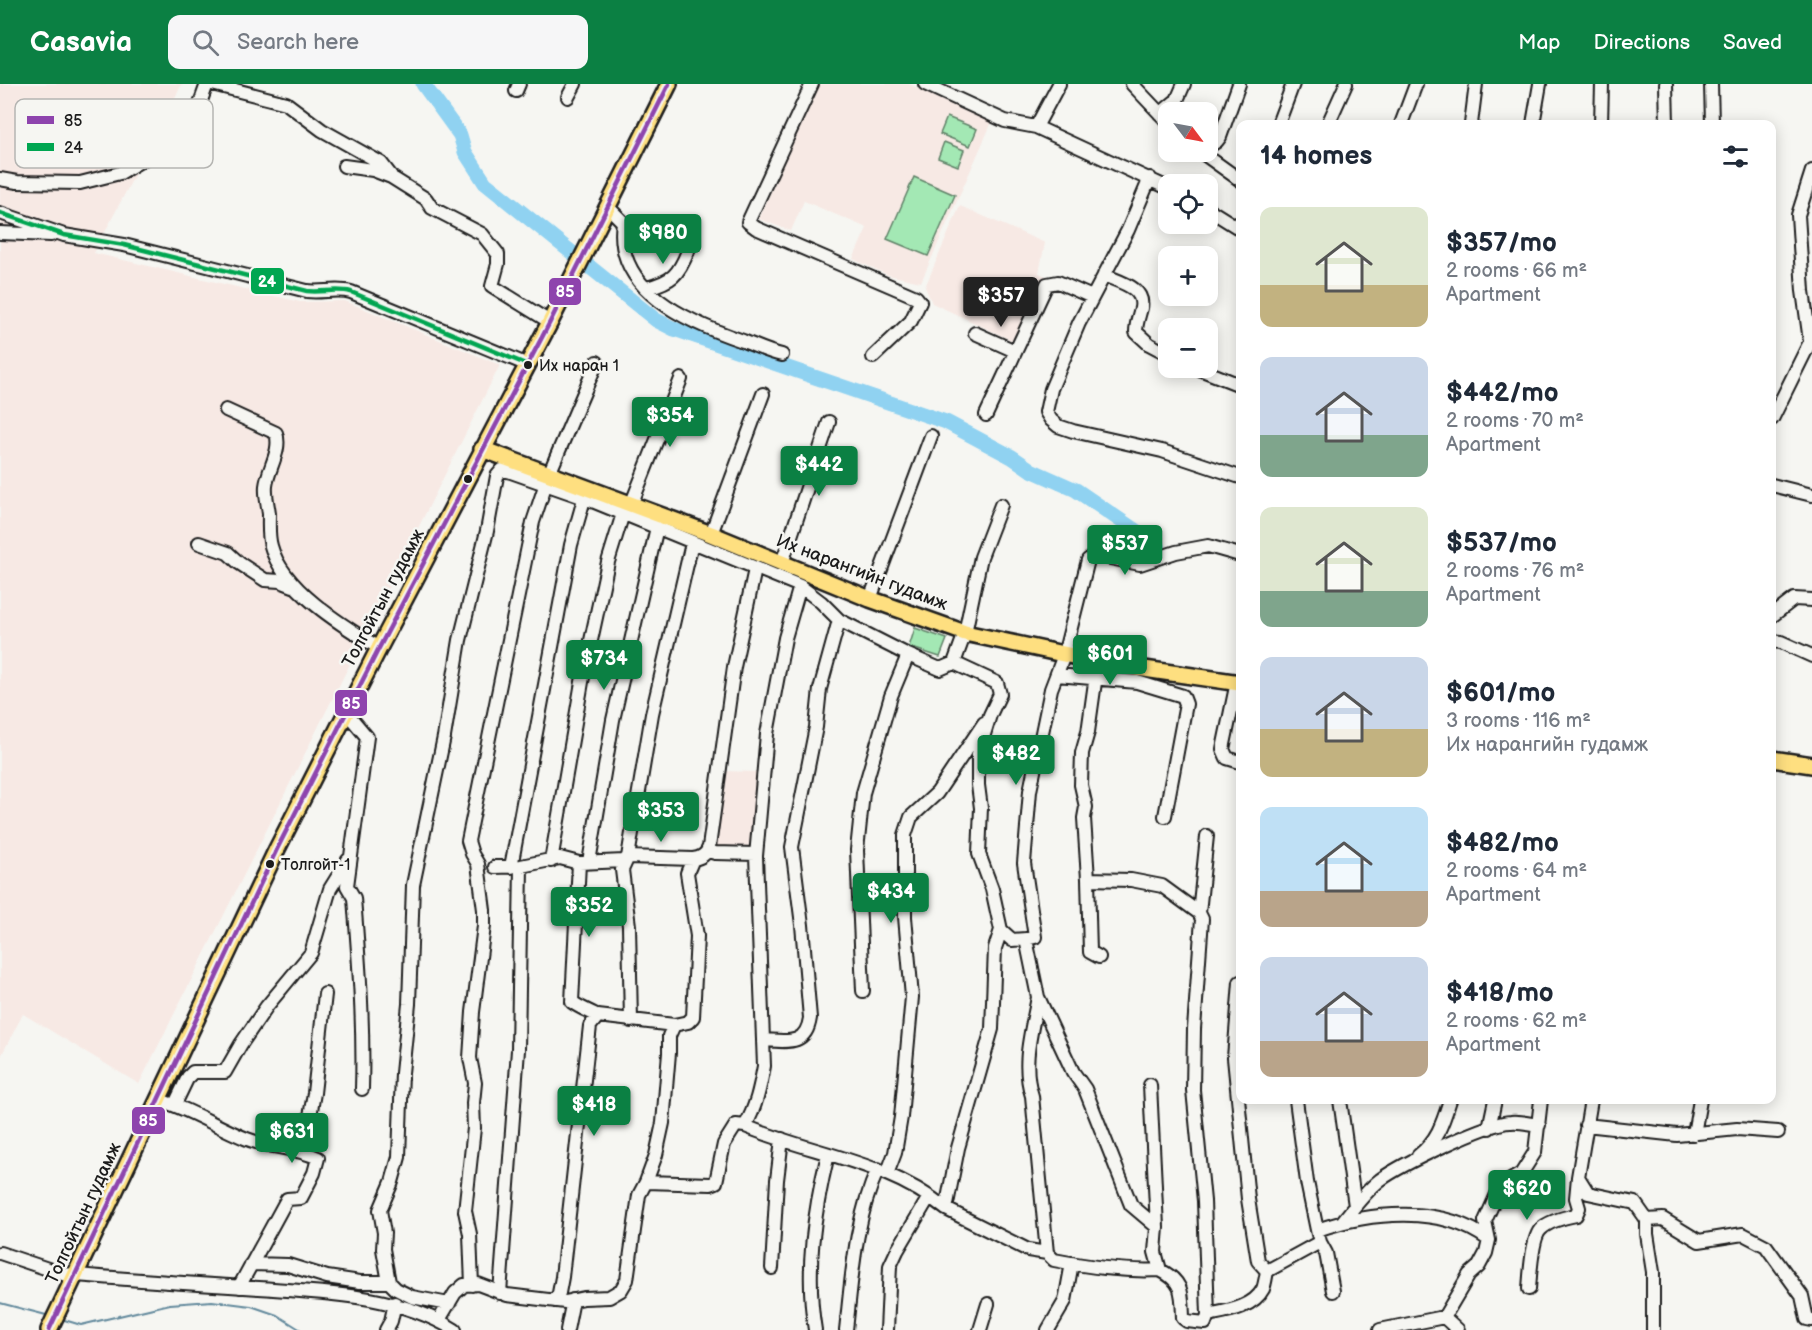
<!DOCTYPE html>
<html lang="en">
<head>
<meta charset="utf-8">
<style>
	:root { --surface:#fff; --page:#f6f6f7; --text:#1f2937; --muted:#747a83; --accent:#0b8043 }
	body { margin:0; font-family:"Balsamiq Sans",sans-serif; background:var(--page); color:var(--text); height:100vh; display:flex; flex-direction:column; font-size:22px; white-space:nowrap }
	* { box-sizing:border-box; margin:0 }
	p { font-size:20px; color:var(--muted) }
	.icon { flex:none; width:33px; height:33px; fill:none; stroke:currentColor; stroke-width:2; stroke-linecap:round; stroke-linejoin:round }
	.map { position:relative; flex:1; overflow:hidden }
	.details { position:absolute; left:1236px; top:36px; width:540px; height:984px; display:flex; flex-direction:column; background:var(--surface); border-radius:12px; box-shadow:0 3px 15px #0003 }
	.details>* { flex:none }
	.needle { width:39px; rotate:122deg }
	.tools { position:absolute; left:1158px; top:18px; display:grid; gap:12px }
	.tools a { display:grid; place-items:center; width:60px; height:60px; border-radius:12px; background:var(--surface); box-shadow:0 3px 15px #0003; font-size:30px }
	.price { position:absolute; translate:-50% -51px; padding:0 14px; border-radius:6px; background:var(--accent); color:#fff; font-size:20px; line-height:39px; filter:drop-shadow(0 2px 3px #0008) }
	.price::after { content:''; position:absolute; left:50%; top:36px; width:18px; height:14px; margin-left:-9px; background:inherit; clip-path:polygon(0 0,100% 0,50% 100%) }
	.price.on { background:#222; color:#fff }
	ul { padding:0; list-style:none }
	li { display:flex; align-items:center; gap:18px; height:150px; padding:0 24px }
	li span { display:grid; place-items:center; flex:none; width:168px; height:120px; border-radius:12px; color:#555 }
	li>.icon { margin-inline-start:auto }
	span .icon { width:72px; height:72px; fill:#fffc; stroke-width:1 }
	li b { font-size:26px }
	h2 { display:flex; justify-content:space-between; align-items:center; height:72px; padding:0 24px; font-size:26px }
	header { display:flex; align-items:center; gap:36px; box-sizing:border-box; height:84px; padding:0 30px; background:var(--accent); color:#fff }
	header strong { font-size:28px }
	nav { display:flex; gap:33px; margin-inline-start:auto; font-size:21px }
	.search { width:420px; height:54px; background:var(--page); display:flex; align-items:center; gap:15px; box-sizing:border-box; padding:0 21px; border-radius:12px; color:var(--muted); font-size:22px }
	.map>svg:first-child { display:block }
	.built { fill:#f7e9e4 }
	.green { fill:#a3e8b4; stroke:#608268; stroke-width:1.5 }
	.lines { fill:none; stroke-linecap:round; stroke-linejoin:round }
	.stream { stroke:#62899c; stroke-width:2 }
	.river { stroke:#90d2f1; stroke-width:15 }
	.minor-casing { stroke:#1c1c1c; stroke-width:16 }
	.major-casing { stroke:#1c1c1c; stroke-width:20 }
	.minor { stroke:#f6f6f2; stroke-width:12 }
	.major { stroke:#fedf80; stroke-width:15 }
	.bus-1-casing { stroke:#f6f6f2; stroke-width:9 }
	.bus-2-casing { stroke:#f6f6f2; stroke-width:9 }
	.bus-1 { stroke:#8e44ad; stroke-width:4.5 }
	.bus-2 { stroke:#00a651; stroke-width:4.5 }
	.bus-dot { fill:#1c1c1c; stroke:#f6f6f2; stroke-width:2 }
	.labels { text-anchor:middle; stroke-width:5; stroke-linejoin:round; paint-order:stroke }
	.bus-label { font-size:16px; fill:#1c1c1c; stroke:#f6f6f2; text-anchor:start }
	.street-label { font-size:18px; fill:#1c1c1c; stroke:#f6f6f2 }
	.key { fill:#f6f6f2; stroke:#b5b5b2; stroke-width:1.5 }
	.key-label { font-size:16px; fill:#1c1c1c }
	.line-badge { stroke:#f6f6f2; stroke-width:2 }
	.badge-label { font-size:16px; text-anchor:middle; font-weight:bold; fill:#fff }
</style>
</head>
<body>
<header>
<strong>Casavia</strong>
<div class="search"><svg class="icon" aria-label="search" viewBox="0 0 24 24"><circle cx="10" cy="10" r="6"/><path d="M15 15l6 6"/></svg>Search here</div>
<nav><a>Map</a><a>Directions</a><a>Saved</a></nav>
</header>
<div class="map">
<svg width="1812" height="1246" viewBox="0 0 1812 1246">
	<rect width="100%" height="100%" fill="#f6f6f2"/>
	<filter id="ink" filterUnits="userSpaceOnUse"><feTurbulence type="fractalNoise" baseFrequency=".0167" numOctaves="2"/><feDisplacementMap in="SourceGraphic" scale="12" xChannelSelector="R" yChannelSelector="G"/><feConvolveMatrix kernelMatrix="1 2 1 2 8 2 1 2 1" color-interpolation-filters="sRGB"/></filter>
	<g filter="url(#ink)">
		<path class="built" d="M0,0H182L94,169L300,218L345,217L500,281L139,1000L23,930L0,974Z
			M818,0H909L992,38L921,198L888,191L853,175L867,144L804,117L791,147L759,135Z
			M960,122L1045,159L1039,189L1046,192L1015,258L932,219L925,203Z
			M722,687L757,688L753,764L714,765Z"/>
		<path class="green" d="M947,33L977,45L970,62L940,50Z
			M944,58L964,66L958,82L938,74Z
			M914,93L955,111L928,172L887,155Z
			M915,544L947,555L940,573L909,563Z"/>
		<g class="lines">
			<path class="stream" d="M0,1219L50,1232
				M61,1235L81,1241L170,1220L212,1217L251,1222L277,1231L301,1246"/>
			<path class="river" d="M423,0L460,51L465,68L485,99L656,236L674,245L946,338L1012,373L1031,386L1076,406L1158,462"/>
			<defs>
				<path id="minor" d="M212,0L286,19L322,46L381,79L391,92
					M812,0L748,138L756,144L916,213L920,218L911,237L873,273
					M925,0L1005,37L1036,43L1168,104
					M1132,0L1168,38
					M1666,0L1667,40
					M1711,0L1712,40
					M516,7L519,0
					M568,13L575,0
					M1160,30L1177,16L1184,0
					M1278,40L1293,0
					M1328,40L1346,0
					M1401,40L1416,0
					M1471,40L1476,0
					M1533,40L1540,0
					M1601,40L1602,0
					M1036,43L1059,0
					M1208,63L1217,57L1220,53L1239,0
					M1201,68L1240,96
					M344,82L373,86L391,93L426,115L432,124L482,150L498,170V180L492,202L550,238
					M1150,94L1128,146L1079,239L1051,305L1046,328L1051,336L1058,342L1073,347L1162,367L1240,393
					M0,95L17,98L80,99L120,89L174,57L183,49L194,36L207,0
					M607,122L623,138C613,207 690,239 743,257C756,262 768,268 782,271
					M1208,125L1240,145
					M0,129L64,151L124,161L307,207C322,209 337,204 351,208L528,281
					M0,149L51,151
					M1104,191C1119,198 1145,203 1141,224C1139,232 1136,239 1136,248L1149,260L1168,270
					M647,204C672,197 678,192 688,167
					M975,249L1015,267
					M1810,257L1803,207L1798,131L1812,87
					M1197,284L1240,301
					M226,326L276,349C282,367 268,384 266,402C265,411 268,421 269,430C269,440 268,452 271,462C282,505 343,542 379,564
					M986,331L1047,200L1058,198L1092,213
					M1772,335L1812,254
					M511,388L585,414L800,502L821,518L839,536L908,571L940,585L954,579L965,549L981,473L1001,421
					M1772,401L1812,411
					M631,421L681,295
					M711,450L763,310
					M199,459L228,469L239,479L265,496L280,497L293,502
					M782,479L829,338
					M870,515L931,352
					M1772,532L1794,515L1812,516
					M1772,557L1781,558L1812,572
					M1098,577L1088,648L1082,669L1081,701L1086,723L1084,734L1088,795L1131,796L1162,802L1199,829L1202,835L1194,945L1193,1006L1204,1117L1208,1231
					M954,579L997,599L1000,610L990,631L978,670V701L981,724L979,770L992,805L1001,846L1012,856L1026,855L1038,913L1073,988L1085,1005L1131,1121L1157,1143L1155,1168L1160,1186C1184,1198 1182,1210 1183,1234L1187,1237L1205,1239L1208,1231C1227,1227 1253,1224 1263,1205C1265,1200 1266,1192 1267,1187L1320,1158L1317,1146C1370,1128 1442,1120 1489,1156
					M1057,591L1137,598L1183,612L1186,620L1165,732
					M1237,598L1223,665L1227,674L1240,678
					M346,628L367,653L347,802L354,814C359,878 364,941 362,1005
					M708,767L715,769L756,770
					M551,777L582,598L608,478L625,423
					M589,778L613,636L657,443
					M579,779L572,918C580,924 589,927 598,932
					M495,783L521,782L560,774L579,779L624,777L628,773L693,775
					M511,783L571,461L586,408
					M1088,795L1090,868L1099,873
					M1199,829L1207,752
					M1026,855L1035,853L1024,779L1030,707L1051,605L1064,571L1088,476L1095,471L1140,480L1176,468L1208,462L1240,471
					M1240,898L1234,974L1248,1115L1258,1177L1267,1187
					M863,907L857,766L863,709L891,612L908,571
					M1038,913C1032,946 1021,979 1032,1012L1047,1169
					M631,937L629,842L622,786L628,773L652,630L692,459
					M763,956C785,957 806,963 810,934L802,841L792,763L816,643L820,605L839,536
					M1150,1001L1157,1143
					M158,1016C189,1024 216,1043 247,1055C270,1064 295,1063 318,1074L314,1089L301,1114L287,1115L239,1203
					M1296,1016L1307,1098L1317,1146
					M1340,1016L1355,1122
					M1591,1016L1578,1093L1588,1109L1635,1119L1647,1136V1150L1653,1188V1246
					M175,1020L188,993L193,988H225L241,960L267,922L311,869L330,805L348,776
					M1586,1041L1677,1051L1737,1045L1778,1048
					M745,1042C756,1023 760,1004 764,982L756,772L767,650L785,554L800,502
					M1489,1044L1495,1016
					M1694,1050L1700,1016
					M304,1067L314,1009L325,910
					M1418,1072C1438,1056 1443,1038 1450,1016
					M887,1090L895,1069L901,1033L912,913L905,833V751L911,733L937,709L984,639
					M646,1098L656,1071L663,1039L669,969V952L674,941L688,938L693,933L697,852L687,789L693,775C701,774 706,771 709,763L734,583L755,485
					M946,1125L958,1064L992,945L995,864L1001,846
					M1647,1136L1663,1135L1699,1157L1743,1150L1766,1162L1802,1212L1807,1235L1812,1236
					M1343,1137C1354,1123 1366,1107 1380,1096C1400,1081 1488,1038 1511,1038C1520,1037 1530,1040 1539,1041
					M1320,1158L1326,1169L1333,1207
					M0,1169L63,1190L76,1191C137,1196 198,1200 259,1204C327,1209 396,1210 455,1246
					M251,1180L288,1181L327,1193L360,1198H389
					M772,1184L777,1096L782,1055
					M472,1201L470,1150L465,1127L474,1044L473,1019L475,999L470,974L473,928L484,842V826L478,780L472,770L468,757L533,438L549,390L597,278
					M1529,1205C1530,1192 1532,1153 1541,1145C1549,1137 1566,1133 1576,1131L1579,1124L1576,1114L1578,1093
					M500,1209L518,966L521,782
					M555,1217L559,1209L562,1193L590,942L598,932L674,941
					M449,1220L412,1213L396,1205L389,1198L383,1165L384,1149L380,1126L392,1098L399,1073L402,989L409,920L413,801L444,653L460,556L487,447L497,392L502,386L511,388L515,377
					M1444,1233L1469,1191L1479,1182L1486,1169L1489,1156L1485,1137L1498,1108L1509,1097L1521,1090L1535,1068L1541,1016
					M439,1236L455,1209L464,1201L478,1200L507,1211L565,1218L584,1214L609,1213L621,1206L627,1196L639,1111L646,1098L711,1100L716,1098L724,1060L736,1041L745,1042C811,1070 888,1077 946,1125L1028,1166L1047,1169L1054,1176C1090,1183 1124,1188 1160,1186
					M386,1246L391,1237L395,1219
					M567,1246L573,1216
					M815,1246C805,1187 814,1128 828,1070
					M846,1246C852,1192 855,1135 878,1085
					M887,1246L890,1182L897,1167L929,1113
					M980,1246L988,1220
					M1048,1246L1065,1217L1072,1179
					M1380,1246L1444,1233L1458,1246"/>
				<path id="major" d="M482,365L711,450L870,515L965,549L1110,580L1240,599
					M1772,675L1812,681
					M49,1246L276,767L379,564L550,238L669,0"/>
			</defs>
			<use href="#minor" class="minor-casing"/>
			<use href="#major" class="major-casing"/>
			<use href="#minor" class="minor"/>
			<use href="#major" class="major"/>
			<defs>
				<path id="bus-1" d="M49,1246L276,767L379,564L550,238L669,0"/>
				<path id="bus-2" d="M0,129L64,151L124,161L307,207C322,209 337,204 351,208L528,281"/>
			</defs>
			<use href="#bus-1" class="bus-1-casing"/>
			<use href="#bus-2" class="bus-2-casing"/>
			<use href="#bus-1" class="bus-1"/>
			<use href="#bus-2" class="bus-2"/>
		</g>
	</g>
	<g class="bus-dot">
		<circle cx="528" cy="281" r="5"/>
		<circle cx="468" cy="395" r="5"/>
		<circle cx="270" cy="780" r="5"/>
	</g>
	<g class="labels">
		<g class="bus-label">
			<text x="539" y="287">Их наран 1</text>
			<text x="281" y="786">Толгойт-1</text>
		</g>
		<g class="street-label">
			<text transform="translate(862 488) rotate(21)" y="6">Их нарангийн гудамж</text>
			<text transform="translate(383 514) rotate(-62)" y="6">Толгойтын гудамж</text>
			<text transform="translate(83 1129) rotate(-65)" y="6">Толгойтын гудамж</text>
		</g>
	</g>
	<rect x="15" y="15" width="198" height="69" rx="9" class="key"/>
	<rect x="27" y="32" width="27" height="8" fill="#8e44ad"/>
	<rect x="27" y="59" width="27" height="8" fill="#00a651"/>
	<g class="key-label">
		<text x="64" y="42">85</text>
		<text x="64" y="69">24</text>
	</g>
	<g class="line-badge">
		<rect x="250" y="183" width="35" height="28" rx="6" fill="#00a651"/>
		<rect x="548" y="193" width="34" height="29" rx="6" fill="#8e44ad"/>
		<rect x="334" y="605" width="34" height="28" rx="6" fill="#8e44ad"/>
		<rect x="131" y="1022" width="35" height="29" rx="6" fill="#8e44ad"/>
	</g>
	<g class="badge-label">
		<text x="267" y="203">24</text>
		<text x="565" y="213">85</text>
		<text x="351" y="625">85</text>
		<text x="148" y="1042">85</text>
	</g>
</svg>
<div class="tools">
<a><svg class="needle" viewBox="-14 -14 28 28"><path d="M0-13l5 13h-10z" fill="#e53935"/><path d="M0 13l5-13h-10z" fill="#747a83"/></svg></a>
<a><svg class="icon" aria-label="locate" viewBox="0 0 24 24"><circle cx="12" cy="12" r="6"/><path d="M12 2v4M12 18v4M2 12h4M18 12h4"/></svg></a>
<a>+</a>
<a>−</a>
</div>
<b class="price" style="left:663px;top:181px">$980</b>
<b class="price on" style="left:1001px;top:244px">$357</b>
<b class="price" style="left:670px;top:364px">$354</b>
<b class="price" style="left:819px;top:413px">$442</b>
<b class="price" style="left:1125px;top:492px">$537</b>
<b class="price" style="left:1110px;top:602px">$601</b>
<b class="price" style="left:604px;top:607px">$734</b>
<b class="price" style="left:1016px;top:702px">$482</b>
<b class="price" style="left:661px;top:759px">$353</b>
<b class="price" style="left:891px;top:840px">$434</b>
<b class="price" style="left:589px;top:854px">$352</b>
<b class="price" style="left:594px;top:1053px">$418</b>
<b class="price" style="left:292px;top:1080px">$631</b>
<b class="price" style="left:1527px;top:1137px">$620</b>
<section class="details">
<h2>14 homes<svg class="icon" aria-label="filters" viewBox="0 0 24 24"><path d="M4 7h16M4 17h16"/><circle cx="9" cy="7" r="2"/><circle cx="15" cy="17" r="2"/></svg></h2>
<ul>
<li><span style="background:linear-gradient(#dfe7d0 65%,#c2b280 0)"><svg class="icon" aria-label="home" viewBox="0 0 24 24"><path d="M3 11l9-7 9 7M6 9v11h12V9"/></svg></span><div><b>$357/mo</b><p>2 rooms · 66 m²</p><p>Apartment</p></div></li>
<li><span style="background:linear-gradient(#c9d6e8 65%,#7fa58c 0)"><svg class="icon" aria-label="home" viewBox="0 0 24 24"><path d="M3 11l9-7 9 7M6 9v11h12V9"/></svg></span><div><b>$442/mo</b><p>2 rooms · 70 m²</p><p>Apartment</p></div></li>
<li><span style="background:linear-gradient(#dfe7d0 70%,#7fa58c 0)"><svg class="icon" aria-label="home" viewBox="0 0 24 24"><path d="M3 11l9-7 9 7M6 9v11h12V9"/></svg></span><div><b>$537/mo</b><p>2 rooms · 76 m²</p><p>Apartment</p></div></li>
<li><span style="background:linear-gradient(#c9d6e8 60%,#c2b280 0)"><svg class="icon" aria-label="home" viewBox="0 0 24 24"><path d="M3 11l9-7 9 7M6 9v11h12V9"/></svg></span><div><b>$601/mo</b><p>3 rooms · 116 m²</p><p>Их нарангийн гудамж</p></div></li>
<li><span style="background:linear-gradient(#bfe0f5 70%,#b9a48a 0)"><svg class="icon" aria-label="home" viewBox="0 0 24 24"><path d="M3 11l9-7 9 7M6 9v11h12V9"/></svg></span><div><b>$482/mo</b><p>2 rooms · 64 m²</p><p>Apartment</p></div></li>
<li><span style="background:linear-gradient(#c9d6e8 70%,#b9a48a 0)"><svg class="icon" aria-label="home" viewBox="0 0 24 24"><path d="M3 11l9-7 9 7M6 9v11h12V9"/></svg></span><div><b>$418/mo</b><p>2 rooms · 62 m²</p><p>Apartment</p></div></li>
</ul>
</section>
</div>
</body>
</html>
